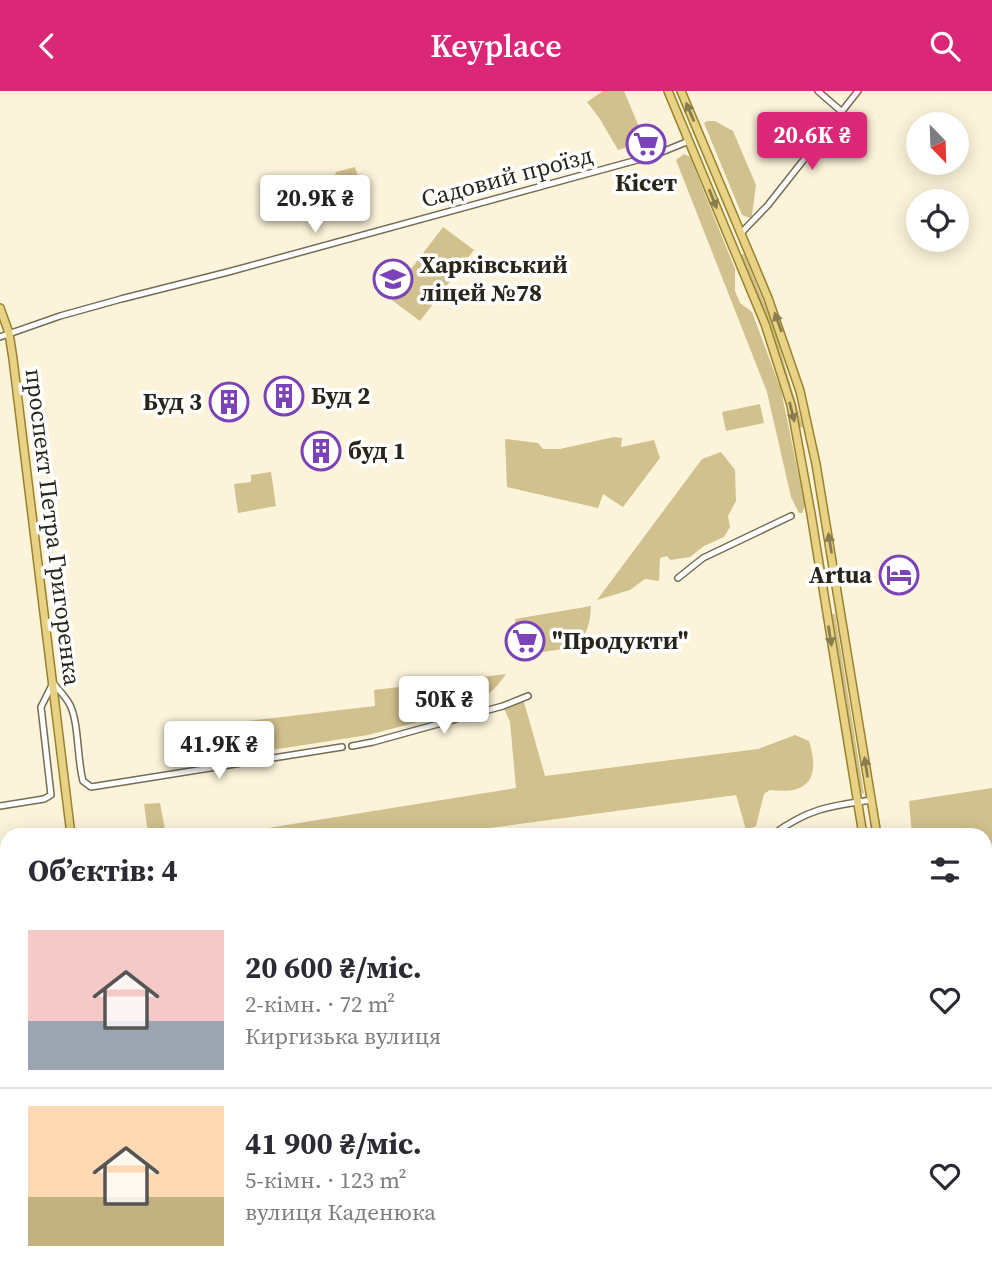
<!DOCTYPE html>
<html lang="uk">
<head>
<meta charset="utf-8">
<style>
	:root { --surface:#fff; --page:#f7f7f7; --text:#2b2b33; --muted:#7c7c81; --line:#e1e1e2; --accent:#db2777 }
	body { margin:0; font-family:"Source Serif 4",serif; background:var(--page); color:var(--text); height:100vh; display:flex; flex-direction:column; font-size:26px; white-space:nowrap }
	* { box-sizing:border-box; margin:0 }
	p { font-size:23px; color:var(--muted) }
	.icon { flex:none; width:38px; height:38px; fill:none; stroke:currentColor; stroke-width:2; stroke-linecap:round; stroke-linejoin:round }
	.map { position:relative; flex:1; overflow:hidden }
	.drawer { position:absolute; left:0px; top:737px; width:992px; height:450px; display:flex; flex-direction:column; background:var(--surface); border-radius:21px 21px 0 0; box-shadow:0 4px 18px #0003 }
	.drawer>* { flex:none }
	.needle { width:46px; rotate:157deg }
	.controls { position:absolute; left:906px; top:21px; display:grid; gap:14px }
	.controls a { display:grid; place-items:center; width:63px; height:63px; border-radius:50%; background:var(--surface); box-shadow:0 4px 18px #0003; font-size:35px }
	.price { position:absolute; translate:-50% -60px; padding:0 16px; border-radius:7px; background:#fff; color:#222; font-size:23px; line-height:46px; filter:drop-shadow(0 2px 4px #0008) }
	.price::after { content:''; position:absolute; left:50%; top:42px; width:21px; height:16px; margin-left:-10px; background:inherit; clip-path:polygon(0 0,100% 0,50% 100%) }
	.price.selected { background:var(--accent); color:#fff }
	ul { padding:0; list-style:none }
	li { display:flex; align-items:center; gap:21px; height:175px; padding:0 28px }
	li+li { border-top:2px solid var(--line) }
	li span { display:grid; place-items:center; flex:none; width:196px; height:140px; border-radius:0px; color:#555 }
	li>.icon { margin-inline-start:auto }
	span .icon { width:84px; height:84px; fill:#fffc; stroke-width:1 }
	li b { font-size:30px }
	h2 { display:flex; justify-content:space-between; align-items:center; height:84px; padding:0 28px; font-size:30px }
	header { display:flex; justify-content:space-between; align-items:center; height:91px; padding:0 28px; background:var(--accent); color:#fff; font-size:32px; font-weight:600 }
	.map>svg:first-child { display:block }
	.green { fill:#d1c18e }
	.lines { fill:none; stroke-linecap:round; stroke-linejoin:round }
	.minor-casing { stroke:#746d55; stroke-width:8 }
	.major-casing { stroke:#9a822b; stroke-width:10 }
	.minor { stroke:#fff; stroke-width:5 }
	.major { stroke:#e7d285; stroke-width:7 }
	.oneway { fill:#887c50 }
	.labels { text-anchor:middle; stroke-width:7; stroke-linejoin:round; paint-order:stroke }
	.street-label { font-size:24px; fill:#28251b; stroke:#fff }
	.poi-label { font-size:24px; font-weight:bold; fill:#28251b; stroke:#fff; text-anchor:start }
</style>
</head>
<body>
<header><svg class="icon" aria-label="back" viewBox="0 0 24 24"><path d="M15 5l-7 7 7 7"/></svg>Keyplace<svg class="icon" aria-label="search" viewBox="0 0 24 24"><circle cx="10" cy="10" r="6"/><path d="M15 15l6 6"/></svg></header>
<div class="map">
<svg width="992" height="1185" viewBox="0 0 992 1185">
	<rect width="100%" height="100%" fill="#fcf4da"/>
	<path class="green" d="M603,0H624L639,36L637,53L618,59L600,28L587,11Z
		M707,30H715L733,40L756,94L752,124L750,127L742,124L706,37L704,32Z
		M684,63L690,66L735,178V200L740,212L752,221L781,299L805,415L802,422H799L791,406L767,301L676,69Z
		M355,76L366,114L336,123L330,103L336,81Z
		M443,136L474,159L420,230L389,207Z
		M744,163L773,234L803,336L799,337L777,258L741,164Z
		M760,313L764,332L726,340L722,321Z
		M614,346L622,347L621,356L654,349L660,367L623,416L603,403L598,417L507,396L505,348L538,352L543,358H560Z
		M721,361L735,379L736,410L728,425L730,436L724,446L704,455L690,466L670,469L667,465L660,467L659,490L645,488L630,499L597,509L702,368Z
		M271,381L276,415L238,422L234,393L251,391V384Z
		M591,515C589,567 559,555 521,565L515,528Z
		M832,523H835L864,703L861,702Z
		M506,583L497,595L474,616L368,644L233,665L230,632L375,615L374,599Z
		M524,611L545,685L758,658L795,644L809,650C820,686 810,704 770,699L764,703L756,735L746,739L736,704L436,744H224L516,697L510,631L503,615Z
		M992,697V788L985,785V744H912L909,710Z
		M160,712L166,744H139L148,742L144,713Z"/>
	<g class="lines">
		<defs>
			<path id="minor" d="M818,0L841,20
				M742,141L768,114L858,0
				M0,246L60,225L121,208L228,181L652,65L689,50
				M678,487L703,467L791,425
				M41,616L53,592C59,599 66,606 70,614C79,632 77,668 83,690L91,696L342,656
				M352,655L373,651L503,615L528,605
				M0,715L44,708L51,704L41,616
				M772,744C808,718 828,715 872,709
				M985,829H992
				M0,895L7,894
				M0,1071L7,1070
				M180,1185L232,1180"/>
			<path id="major" d="M668,0L765,233L791,314L811,423L863,744
				M681,0L768,207L800,300L816,373L877,744
				M0,217L9,242L13,268L71,744
				M126,1180V1185
				M936,1180L937,1185
				M949,1180L950,1185"/>
		</defs>
		<use href="#minor" class="minor-casing"/>
		<use href="#major" class="major-casing"/>
		<use href="#minor" class="minor"/>
		<use href="#major" class="major"/>
	</g>
	<defs><path id="oneway-solid" d="M-6-.8H1V-3.2L6.5 0L1 3.2V.8H-6Z" transform="scale(1.75)"/></defs>
	<g class="oneway">
		<use href="#oneway-solid" transform="translate(690 21) rotate(-113)"/>
		<use href="#oneway-solid" transform="translate(713 108) rotate(68)"/>
		<use href="#oneway-solid" transform="translate(778 231) rotate(-110)"/>
		<use href="#oneway-solid" transform="translate(792 321) rotate(76)"/>
		<use href="#oneway-solid" transform="translate(830 452) rotate(-99)"/>
		<use href="#oneway-solid" transform="translate(830 545) rotate(81)"/>
		<use href="#oneway-solid" transform="translate(866 676) rotate(-99)"/>
	</g>
	<defs>
		<symbol id="supermarket-ring" viewBox="-11 -11 22 22"><circle r="9.5" fill="#fff" stroke="#7c42b8" stroke-width="1.5"/><path d="M-6-5.5h2.5l.6 2H6L4.5 2H-2.5L-4.4-4H-6ZM-1.5 3.2a1.3 1.3 0 1 0 .1 0ZM3 3.2a1.3 1.3 0 1 0 .1 0Z" fill="#7c42b8"/></symbol>
		<symbol id="school-ring" viewBox="-11 -11 22 22"><circle r="9.5" fill="#fff" stroke="#7c42b8" stroke-width="1.5"/><path d="M0-5L7-2L0 1L-7-2ZM-4 1L0 2.5L4 1V4Q0 6-4 4Z" fill="#7c42b8"/></symbol>
		<symbol id="building-ring" viewBox="-11 -11 22 22"><circle r="9.5" fill="#fff" stroke="#7c42b8" stroke-width="1.5"/><path d="M-4-6H4V6H1V3H-1V6H-4ZM-2.5-4.3h1.7v1.8h-1.7ZM.8-4.3h1.7v1.8H.8ZM-2.5-1h1.7V.8h-1.7ZM.8-1h1.7V.8H.8Z" fill="#7c42b8"/></symbol>
		<symbol id="hotel-ring" viewBox="-11 -11 22 22"><circle r="9.5" fill="#fff" stroke="#7c42b8" stroke-width="1.5"/><path d="M-6-4.5h1.5V1H6V5H4.5V3h-9V5H-6ZM-4 0a1.8 1.8 0 1 1 3.6 0ZM.5 0V-2.5h3Q6-2.5 6 0Z" fill="#7c42b8"/></symbol>
	</defs>
	<g fill-rule="evenodd">
		<use href="#supermarket-ring" x="624" y="31" width="44" height="44"/>
		<use href="#school-ring" x="371" y="166" width="44" height="44"/>
		<use href="#building-ring" x="262" y="283" width="44" height="44"/>
		<use href="#building-ring" x="207" y="289" width="44" height="44"/>
		<use href="#building-ring" x="299" y="338" width="44" height="44"/>
		<use href="#hotel-ring" x="877" y="462" width="44" height="44"/>
		<use href="#supermarket-ring" x="503" y="528" width="44" height="44"/>
	</g>
	<g class="labels">
		<g class="street-label">
			<text transform="translate(507 86) rotate(-15)" y="8">Садовий проїзд</text>
			<text transform="translate(53 436) rotate(83)" y="8">проспект Петра Григоренка</text>
		</g>
		<g class="poi-label">
			<text x="646" y="100" text-anchor="middle">Кісет</text>
			<text x="420" y="182">Харківський<tspan x="420" dy="28">ліцей №78</tspan></text>
			<text x="311" y="313">Буд 2</text>
			<text x="202" y="319" text-anchor="end">Буд 3</text>
			<text x="348" y="368">буд 1</text>
			<text x="872" y="492" text-anchor="end">Artua</text>
			<text x="552" y="558">"Продукти"</text>
		</g>
	</g>
</svg>
<div class="controls">
<a><svg class="needle" viewBox="-14 -14 28 28"><path d="M0-13l5 13h-10z" fill="#e53935"/><path d="M0 13l5-13h-10z" fill="#7c7c81"/></svg></a>
<a><svg class="icon" aria-label="locate" viewBox="0 0 24 24"><circle cx="12" cy="12" r="6"/><path d="M12 2v4M12 18v4M2 12h4M18 12h4"/></svg></a>
</div>
<b class="price selected" style="left:812px;top:81px">20.6K ₴</b>
<b class="price" style="left:315px;top:144px">20.9K ₴</b>
<b class="price" style="left:444px;top:645px">50K ₴</b>
<b class="price" style="left:219px;top:690px">41.9K ₴</b>
<section class="drawer">
<h2>Об’єктів: 4<svg class="icon" aria-label="filters" viewBox="0 0 24 24"><path d="M4 7h16M4 17h16"/><circle cx="9" cy="7" r="2"/><circle cx="15" cy="17" r="2"/></svg></h2>
<ul>
<li><span style="background:linear-gradient(#f6c9c9 65%,#9aa5b1 0)"><svg class="icon" aria-label="home" viewBox="0 0 24 24"><path d="M3 11l9-7 9 7M6 9v11h12V9"/></svg></span><div><b>20 600 ₴/міс.</b><p>2-кімн. · 72 m²</p><p>Киргизька вулиця</p></div><svg class="icon" aria-label="heart" viewBox="0 0 24 24"><path d="M12 20l-8-8c-3-5 5-10 8-4 3-6 11-1 8 4z"/></svg></li>
<li><span style="background:linear-gradient(#ffd9b3 65%,#c2b280 0)"><svg class="icon" aria-label="home" viewBox="0 0 24 24"><path d="M3 11l9-7 9 7M6 9v11h12V9"/></svg></span><div><b>41 900 ₴/міс.</b><p>5-кімн. · 123 m²</p><p>вулиця Каденюка</p></div><svg class="icon" aria-label="heart" viewBox="0 0 24 24"><path d="M12 20l-8-8c-3-5 5-10 8-4 3-6 11-1 8 4z"/></svg></li>
</ul>
</section>
</div>
</body>
</html>
